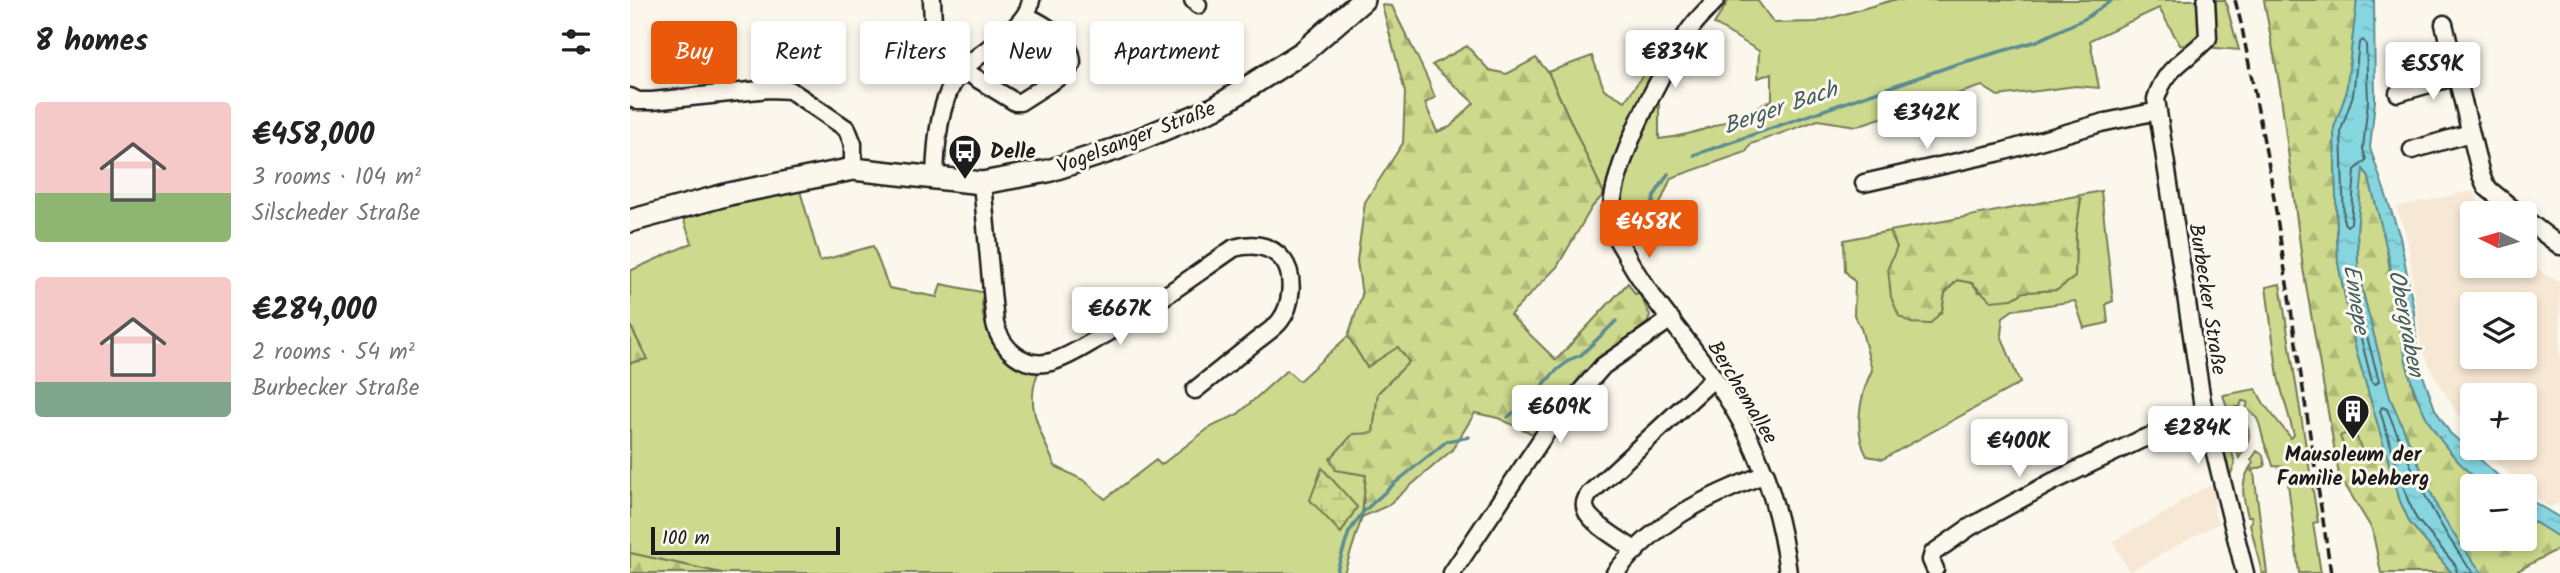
<!DOCTYPE html>
<html lang="en">
<head>
<meta charset="utf-8">
<style>
	:root { --surface:#fff; --page:#f2f2f2; --text:#222; --muted:#767676; --accent:#ea580c }
	body { margin:0; font-family:Kalam,sans-serif; background:var(--page); color:var(--text); height:100vh; display:flex; flex-direction:column; font-size:26px; white-space:nowrap }
	* { box-sizing:border-box; margin:0 }
	p { font-size:23px; color:var(--muted) }
	.icon { flex:none; width:38px; height:38px; fill:none; stroke:currentColor; stroke-width:2; stroke-linecap:round; stroke-linejoin:round }
	.map { position:relative; flex:1; overflow:hidden }
	.details { display:flex; flex-direction:column; background:var(--surface); width:630px }
	.details>* { flex:none }
	.banner { position:absolute; left:21px; top:21px; width:665px; height:63px; display:flex; gap:14px }
	.needle { width:46px; rotate:275deg }
	.tools { position:absolute; left:1830px; top:201px; display:grid; gap:14px }
	.tools a { display:grid; place-items:center; width:77px; height:77px; border-radius:7px; background:var(--surface); box-shadow:0 4px 10px #0003; font-size:35px }
	.scale { position:absolute; left:21px; bottom:18px; width:189px; box-sizing:border-box; padding-left:7px; border:4px solid #1c1c1c; border-top:0; font-size:19px; line-height:24px; white-space:nowrap; color:#1c1c1c; -webkit-text-stroke:5px #fbf7ec; paint-order:stroke }
	.price { position:absolute; translate:-50% -60px; padding:0 16px; border-radius:7px; background:#fff; color:#222; font-size:23px; line-height:46px; filter:drop-shadow(0 2px 4px #0008) }
	.price::after { content:''; position:absolute; left:50%; top:42px; width:21px; height:16px; margin-left:-10px; background:inherit; clip-path:polygon(0 0,100% 0,50% 100%) }
	.price.selected { background:var(--accent); color:#fff }
	ul { padding:0; list-style:none }
	li { display:flex; align-items:center; gap:21px; height:175px; padding:0 35px }
	li span { display:grid; place-items:center; flex:none; width:196px; height:140px; border-radius:7px; color:#555 }
	li>.icon { margin-inline-start:auto }
	span .icon { width:84px; height:84px; fill:#fffc; stroke-width:1 }
	li b { font-size:30px }
	h2 { display:flex; justify-content:space-between; align-items:center; height:84px; padding:0 35px; font-size:30px }
	.pill { padding:0 24px; border-radius:7px; background:var(--surface); box-shadow:0 4px 10px #0003; font-size:24px; line-height:63px }
	.pill.selected { background:var(--accent); color:#fff }
	main { display:flex; flex:1; min-height:0 }
	.map>svg:first-child { display:block }
	.built { fill:#f6e8d4; fill-rule:evenodd }
	.grass { fill:#cdd98c; stroke:#747a54; stroke-width:2 }
	.forest { fill:url(#forest-firs); stroke:#747a54; stroke-width:2 }
	.wetland { fill:url(#wetland-marsh); stroke:#747a54; stroke-width:2 }
	.cemetery { fill:url(#cemetery-stones); stroke:#747a54; stroke-width:2 }
	.water { fill:url(#water-ripples); stroke:#5c8c92; stroke-width:2 }
	.lines { fill:none; stroke-linecap:round; stroke-linejoin:round }
	.shore { stroke:#46666a; stroke-width:2 }
	.stream { stroke:#5c8c92; stroke-width:3.5 }
	.street-casing { stroke:#1c1c1c; stroke-width:21 }
	.secondary-casing { stroke:#1c1c1c; stroke-width:26 }
	.street { stroke:#fbf7ec; stroke-width:16 }
	.secondary { stroke:#fbf7ec; stroke-width:21 }
	.rail { stroke:#1c1c1c; stroke-width:3.5; stroke-dasharray:10 5; stroke-linecap:butt }
	.labels { text-anchor:middle; stroke-width:6; stroke-linejoin:round; paint-order:stroke }
	.street-label { font-size:21px; fill:#1c1c1c; stroke:#fbf7ec }
	.poi-label { font-size:21px; font-weight:bold; fill:#1c1c1c; stroke:#fbf7ec; text-anchor:start }
	.water-label { font-size:23px; font-style:italic; fill:#415d61; stroke:#fbf7ec }
</style>
</head>
<body>
<main>
<section class="details">
<h2>8 homes<svg class="icon" aria-label="filters" viewBox="0 0 24 24"><path d="M4 7h16M4 17h16"/><circle cx="9" cy="7" r="2"/><circle cx="15" cy="17" r="2"/></svg></h2>
<ul>
<li><span style="background:linear-gradient(#f6c9c9 65%,#8fb573 0)"><svg class="icon" aria-label="home" viewBox="0 0 24 24"><path d="M3 11l9-7 9 7M6 9v11h12V9"/></svg></span><div><b>€458,000</b><p>3 rooms · 104 m²</p><p>Silscheder Straße</p></div></li>
<li><span style="background:linear-gradient(#f6c9c9 75%,#7fa58c 0)"><svg class="icon" aria-label="home" viewBox="0 0 24 24"><path d="M3 11l9-7 9 7M6 9v11h12V9"/></svg></span><div><b>€284,000</b><p>2 rooms · 54 m²</p><p>Burbecker Straße</p></div></li>
</ul>
</section>
<div class="map">
<svg width="1930" height="573" viewBox="0 0 1930 573">
	<defs>
		<pattern id="forest-firs" width="22" height="20" patternUnits="userSpaceOnUse" patternTransform="scale(1.75)"><rect width="22" height="20" fill="#cdd98c"/><path d="M5 1l3.5 6h-7zM16 11l3.5 6h-7z" fill="#afba78"/></pattern>
		<pattern id="wetland-marsh" width="20" height="14" patternUnits="userSpaceOnUse" patternTransform="scale(1.75)"><rect width="20" height="14" fill="#cdd98c"/><path d="M1 5h8M5 5V1M11 12h8M15 12V8" fill="none" stroke="#afba78"/></pattern>
		<pattern id="cemetery-stones" width="16" height="16" patternUnits="userSpaceOnUse" patternTransform="scale(1.75)"><rect width="16" height="16" fill="#cdd98c"/><path d="M2 7V4a2 2 0 0 1 4 0v3zM10 15v-3a2 2 0 0 1 4 0v3z" fill="#afba78"/></pattern>
		<pattern id="water-ripples" width="26" height="14" patternUnits="userSpaceOnUse" patternTransform="scale(1.75)"><rect width="26" height="14" fill="#86d6e0"/><path d="M2 4q2-2 4 0t4 0M15 11q2-2 4 0t4 0" fill="none" stroke="#73b7c0"/></pattern>
	</defs>
	<rect width="100%" height="100%" fill="#fbf7ec"/>
	<filter id="ink" filterUnits="userSpaceOnUse"><feTurbulence type="fractalNoise" baseFrequency=".0143" numOctaves="2"/><feDisplacementMap in="SourceGraphic" scale="14" xChannelSelector="R" yChannelSelector="G"/><feConvolveMatrix kernelMatrix="1 2 1 2 8 2 1 2 1" color-interpolation-filters="sRGB"/></filter>
	<g filter="url(#ink)">
		<path class="built" d="M1843,191L1856,213L1843,214V266H1895V256L1915,275L1930,281V502L1919,508L1849,448H1895V396H1843V440L1805,377L1791,347L1778,242L1767,207ZM1843,304H1895V357H1843Z
			M1580,485L1585,494L1584,514L1589,523L1499,572L1483,541L1548,506L1547,503Z"/>
		<path class="grass" d="M1099,0H1127L1144,23L1187,22L1263,0H1595L1609,50L1550,45L1529,8L1460,40L1469,88L1446,86L1368,96L1352,86L1226,126L1188,120L1121,144L1116,152L1041,178L1021,225L1002,234L974,194L918,72L962,56L974,89L995,101L1022,62L1047,67L1029,100V139C1069,135 1107,118 1142,100V73L1128,78L1129,51L1084,24Z
			M169,187L190,261L243,246L259,288L307,297L311,284L356,293L352,298L353,316L358,332L411,366C392,404 410,429 425,466L455,481L475,499L526,460L531,465L579,428L608,414L657,370L669,381L718,336L737,367L768,346L779,362L748,393L743,433L706,470L736,475L732,517L714,573H91L0,553V363L17,359L0,325V271L62,243L50,210Z
			M1471,191L1483,301L1476,304L1478,323L1454,328L1445,301L1383,310L1373,317L1371,335L1390,383L1253,459L1237,456C1223,431 1230,395 1242,370L1231,328L1224,315L1225,282L1215,271L1214,240L1260,231L1267,247L1312,311L1315,293L1327,280L1342,283L1349,292L1382,299L1394,292L1427,290L1445,277L1446,231L1451,199L1446,196Z
			M1650,284L1688,522L1683,523L1691,573H1669L1656,467L1643,466C1641,456 1634,446 1633,438C1629,424 1630,417 1616,409L1618,402L1612,401L1610,407H1597L1593,395L1626,389L1634,404L1661,438L1664,435L1648,377L1636,287Z
			M1599,418L1614,421C1624,434 1617,446 1609,458Z
			M1594,420L1605,464L1599,478L1586,429Z
			M1627,451L1633,455L1635,466L1624,470L1620,467L1623,463L1621,460Z
			M1619,469L1624,473L1637,573H1632L1620,524L1622,521L1621,516H1618C1613,498 1610,486 1619,469Z"/>
		<path class="forest" d="M1634,0H1727L1716,94L1704,128L1708,263L1726,350L1770,501L1780,523L1822,573H1751L1742,529L1709,475L1673,268L1650,88Z
			M752,5L762,6C776,37 794,66 805,98L795,103L807,132L820,127L844,103L802,65L837,46L859,70L877,74L906,58L918,72L974,194L962,207L927,267L880,315L926,360L998,283L1005,294L1009,293L1020,315L1018,322L1012,327L966,361L940,390L905,435L868,418L845,413L822,450L757,506L732,517L736,475L706,470L700,459L723,434L743,433L748,393L779,362L768,347L737,367L718,336L732,295L727,261L735,202L773,143L775,92Z
			M1732,168L1738,175L1755,239L1771,336L1784,393L1836,469L1856,486H1843V539H1895V516L1930,538V548L1884,573H1852L1828,541L1808,509L1760,398L1732,289L1728,266L1727,230Z
			M1446,196L1451,199L1446,231L1445,277L1427,290L1394,292L1382,299L1361,301L1342,283L1327,280L1315,293L1312,311L1300,324L1281,323L1269,316L1261,297L1258,268L1267,247L1260,231Z
			M0,325L17,359L0,363Z
			M0,553L91,573H0Z"/>
		<path class="wetland" d="M692,468L727,507L711,533L680,500Z"/>
		<path class="cemetery" d="M1724,430L1734,456L1719,461L1710,436Z"/>
		<path class="water" d="M1727,0H1744L1745,101L1740,148L1770,237L1784,311L1787,351L1792,373L1805,409L1820,433L1880,486C1850,487 1847,481 1826,459C1771,398 1774,341 1760,264C1754,234 1746,205 1738,175L1733,169L1727,230L1728,266L1732,289L1760,398L1808,509L1828,541L1852,573H1822L1780,523L1770,501L1726,350L1708,263L1704,128L1716,94Z
			M1895,497L1930,518V538L1895,516Z"/>
		<g class="lines">
			<path class="shore" d="M1733,40L1736,44L1738,101L1733,149L1736,160L1725,170L1721,223L1717,226L1714,223L1711,130L1723,95L1729,43Z
				M1729,315L1732,318L1749,381L1746,384L1742,382L1726,319Z
				M1827,573L1826,566L1786,518L1777,498L1750,411L1752,407L1757,409C1780,467 1805,523 1843,573"/>
			<path class="stream" d="M1064,155L1324,65L1407,41L1456,18L1482,0
				M1020,219L1024,196L1038,174
				M878,417L898,401L926,371L941,359L951,355L986,321
				M706,573L719,532L733,512L765,483L817,441L839,437"/>
			<defs>
				<path id="street" d="M302,0L304,48
					M563,0L568,5
					M1086,0C1077,10 1066,20 1058,32C1029,75 975,176 982,227C984,236 990,244 994,251C1020,301 1062,342 1092,390C1129,446 1150,506 1158,573
					M1576,0L1578,38C1555,62 1536,66 1526,99L1572,401L1615,573
					M1814,24L1851,175L1856,187L1889,214
					M333,70L385,102H390L437,72L442,63C442,41 415,24 396,16
					M1768,93L1827,76
					M0,97L8,101H22L139,89L160,90L217,129L223,144V169
					M1782,150L1840,133
					M305,178C306,146 308,104 327,77C345,51 397,31 401,0
					M352,183L365,324C372,349 393,369 421,362C437,358 455,346 469,338C516,311 559,279 604,248C622,243 640,244 653,260C665,275 662,306 650,321C644,329 632,336 625,342C605,358 585,374 565,390
					M1234,183L1371,152L1471,123L1528,111
					M1895,219L1930,246
					M1006,551C994,542 960,523 956,510C953,504 956,499 959,494L1084,378
					M1305,569L1301,560L1303,553L1340,527L1422,482L1510,440L1534,431L1576,421
					M822,573L919,428L973,366L1041,319
					M985,573C1026,521 1075,497 1136,474"/>
				<path id="secondary" d="M0,221L99,194L223,169L352,183L418,171L486,149L585,108L673,52L733,0"/>
			</defs>
			<use href="#street" class="street-casing"/>
			<use href="#secondary" class="secondary-casing"/>
			<use href="#street" class="street"/>
			<use href="#secondary" class="secondary"/>
			<path class="rail" d="M1605,0L1611,23L1640,172L1701,573"/>
		</g>
	</g>
	<defs>
		<symbol id="bus-pin" viewBox="-11 -11 22 30"><path d="M0 17L-7.5 6A9.5 9.5 0 1 1 7.5 6Z" fill="#1c1c1c" stroke="#fbf7ec"/><path d="M-5-6H5V4H4V6H2V4H-2V6H-4V4H-5ZM-3.5-4V0h7V-4ZM-3.5 1.2v1.5H-2V1.2ZM2 1.2v1.5H3.5V1.2Z" fill="#fff"/></symbol>
		<symbol id="building-pin" viewBox="-11 -11 22 30"><path d="M0 17L-7.5 6A9.5 9.5 0 1 1 7.5 6Z" fill="#1c1c1c" stroke="#fbf7ec"/><path d="M-4-6H4V6H1V3H-1V6H-4ZM-2.5-4.3h1.7v1.8h-1.7ZM.8-4.3h1.7v1.8H.8ZM-2.5-1h1.7V.8h-1.7ZM.8-1h1.7V.8H.8Z" fill="#fff"/></symbol>
	</defs>
	<g fill-rule="evenodd">
		<use href="#bus-pin" x="316" y="132" width="38" height="52"/>
		<use href="#building-pin" x="1704" y="392" width="38" height="52"/>
	</g>
	<g class="labels">
		<g class="street-label">
			<text transform="translate(506 137) rotate(-21)" y="7">Vogelsanger Straße</text>
			<text transform="translate(1578 299) rotate(81)" y="7">Burbecker Straße</text>
			<text transform="translate(1113 392) rotate(59)" y="7">Berchemallee</text>
		</g>
		<g class="poi-label">
			<text x="360" y="158">Delle</text>
			<text x="1723" y="461" text-anchor="middle">Mausoleum der<tspan x="1723" dy="24">Familie Wehberg</tspan></text>
		</g>
		<g class="water-label">
			<text transform="translate(1150 107) rotate(-19)" y="8">Berger Bach</text>
			<text transform="translate(1727 299) rotate(81)" y="8">Ennepe</text>
			<text transform="translate(1777 323) rotate(79)" y="8">Obergraben</text>
		</g>
	</g>
</svg>
<div class="tools">
<a><svg class="needle" viewBox="-14 -14 28 28"><path d="M0-13l5 13h-10z" fill="#e53935"/><path d="M0 13l5-13h-10z" fill="#767676"/></svg></a>
<a><svg class="icon" aria-label="layers" viewBox="0 0 24 24"><path d="M12 4l9 5-9 5-9-5zM3 14l9 5 9-5"/></svg></a>
<a>+</a>
<a>−</a>
</div>
<div class="scale">100 m</div>
<b class="price" style="left:1045px;top:90px">€834K</b>
<b class="price" style="left:1803px;top:102px">€559K</b>
<b class="price" style="left:1297px;top:151px">€342K</b>
<b class="price selected" style="left:1019px;top:260px">€458K</b>
<b class="price" style="left:490px;top:347px">€667K</b>
<b class="price" style="left:930px;top:445px">€609K</b>
<b class="price" style="left:1568px;top:466px">€284K</b>
<b class="price" style="left:1389px;top:479px">€400K</b>
<div class="banner">
<a class="pill selected">Buy</a>
<a class="pill">Rent</a>
<a class="pill">Filters</a>
<a class="pill">New</a>
<a class="pill">Apartment</a>
</div>
</div>
</main>
</body>
</html>
